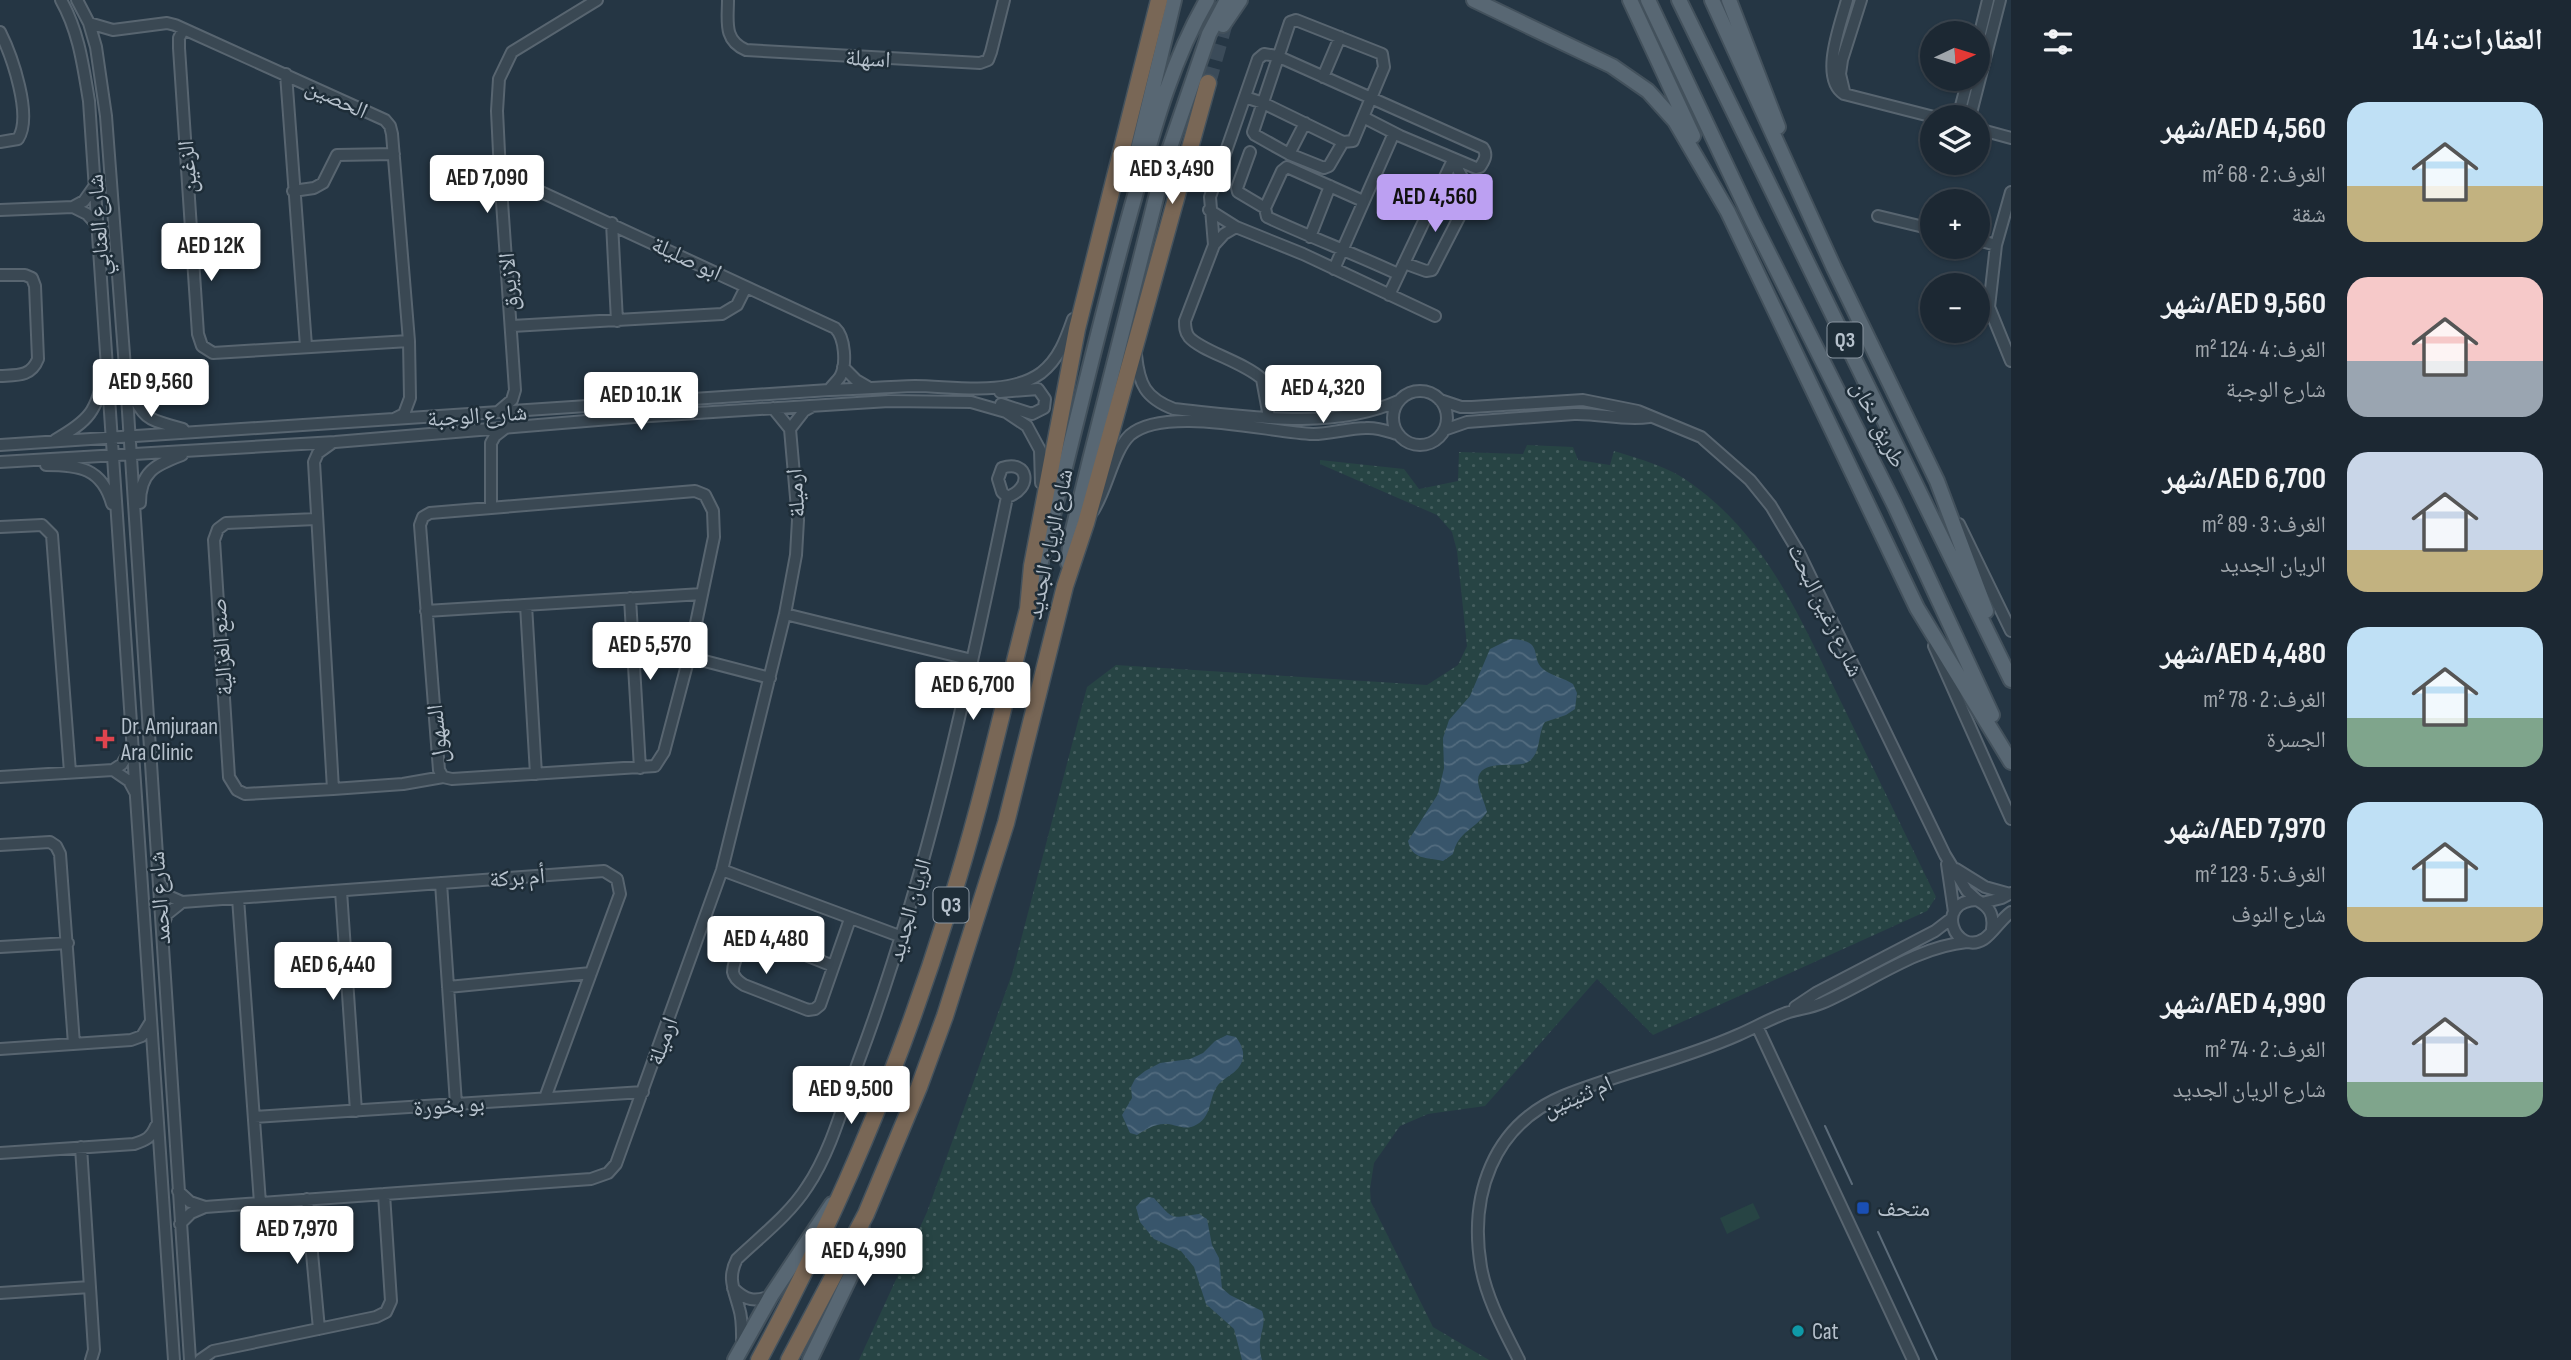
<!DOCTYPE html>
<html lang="ar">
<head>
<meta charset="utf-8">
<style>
	:root { --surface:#1c2833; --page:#25303b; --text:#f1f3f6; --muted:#a0a6ac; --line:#3a444e; --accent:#bca0f2 }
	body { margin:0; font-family:"Sofia Sans Condensed","Noto Naskh Arabic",sans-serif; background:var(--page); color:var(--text); direction:rtl; height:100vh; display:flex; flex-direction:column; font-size:26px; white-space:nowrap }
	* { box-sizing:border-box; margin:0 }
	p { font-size:23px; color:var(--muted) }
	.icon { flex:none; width:38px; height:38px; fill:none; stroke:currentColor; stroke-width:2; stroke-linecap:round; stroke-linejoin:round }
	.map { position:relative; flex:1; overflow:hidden; direction:ltr }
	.side { display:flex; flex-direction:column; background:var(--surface); width:560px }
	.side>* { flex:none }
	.needle { width:46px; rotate:86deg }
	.buttons { position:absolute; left:1920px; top:21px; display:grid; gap:14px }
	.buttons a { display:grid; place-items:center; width:70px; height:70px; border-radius:50%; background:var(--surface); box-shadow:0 2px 5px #0004,0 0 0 2px var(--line); font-size:35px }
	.price { position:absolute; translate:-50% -60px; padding:0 16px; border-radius:7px; background:#fff; color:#222; font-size:23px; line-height:46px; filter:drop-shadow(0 2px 4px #0008) }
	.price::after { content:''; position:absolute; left:50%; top:42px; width:21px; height:16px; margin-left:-10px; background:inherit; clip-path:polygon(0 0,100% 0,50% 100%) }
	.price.on { background:var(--accent); color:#111 }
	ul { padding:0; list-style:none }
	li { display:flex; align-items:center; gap:21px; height:175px; padding:0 28px }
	li span { display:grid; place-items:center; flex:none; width:196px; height:140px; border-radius:21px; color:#555 }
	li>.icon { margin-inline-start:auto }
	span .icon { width:84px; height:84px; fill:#fffc; stroke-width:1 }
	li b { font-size:30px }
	h2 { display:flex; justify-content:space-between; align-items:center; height:84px; padding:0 28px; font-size:30px }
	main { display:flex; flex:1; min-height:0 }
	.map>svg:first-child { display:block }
	.grass { fill:url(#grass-dots) }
	.garden { fill:#274444 }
	.water { fill:url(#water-waves) }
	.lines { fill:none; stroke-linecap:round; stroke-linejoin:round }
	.highway-tunnel { stroke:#3b4b59; stroke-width:16; stroke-dasharray:16 8; stroke-linecap:butt }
	.minor-casing { stroke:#586570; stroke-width:14 }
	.major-casing { stroke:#43515c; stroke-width:18 }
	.highway-casing { stroke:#44525d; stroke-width:19 }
	.minor { stroke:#3a4853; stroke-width:10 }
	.major { stroke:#586773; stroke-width:14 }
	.highway { stroke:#796756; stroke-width:16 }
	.tram { stroke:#5c6c7a; stroke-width:2 }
	.health-dot { fill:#e0444e; stroke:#1e2d38; stroke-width:2.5 }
	.transit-dot { fill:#1a4fb4; stroke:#1e2d38; stroke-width:2.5 }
	.culture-dot { fill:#0f9aa8; stroke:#1e2d38; stroke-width:2.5 }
	.labels { text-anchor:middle; stroke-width:5; stroke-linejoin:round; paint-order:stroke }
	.shield { fill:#1e2d38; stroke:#8995a0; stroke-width:2 }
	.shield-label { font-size:21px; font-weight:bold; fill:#b7c2cd }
	.street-label { font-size:23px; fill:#b7c2cd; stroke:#1e2d38 }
	.poi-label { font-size:23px; fill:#b7c2cd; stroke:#1e2d38; text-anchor:start }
</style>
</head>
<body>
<main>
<section class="side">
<h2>العقارات: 14<svg class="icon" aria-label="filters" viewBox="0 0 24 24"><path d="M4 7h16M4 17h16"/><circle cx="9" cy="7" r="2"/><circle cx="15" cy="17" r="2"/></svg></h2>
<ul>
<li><span style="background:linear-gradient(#bfe0f5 60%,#c2b280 0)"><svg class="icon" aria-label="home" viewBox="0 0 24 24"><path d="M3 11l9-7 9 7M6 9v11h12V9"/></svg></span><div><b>AED 4,560/شهر</b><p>الغرف: 2 · 68 m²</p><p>شقة</p></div></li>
<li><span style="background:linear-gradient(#f6c9c9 60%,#9aa5b1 0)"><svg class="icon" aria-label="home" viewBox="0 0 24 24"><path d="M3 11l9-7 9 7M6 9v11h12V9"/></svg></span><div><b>AED 9,560/شهر</b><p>الغرف: 4 · 124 m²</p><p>شارع الوجبة</p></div></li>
<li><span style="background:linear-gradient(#c9d6e8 70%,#c2b280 0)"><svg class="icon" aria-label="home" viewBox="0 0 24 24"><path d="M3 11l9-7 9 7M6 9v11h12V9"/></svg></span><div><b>AED 6,700/شهر</b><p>الغرف: 3 · 89 m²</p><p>الريان الجديد</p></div></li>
<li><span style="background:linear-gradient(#bfe0f5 65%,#7fa58c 0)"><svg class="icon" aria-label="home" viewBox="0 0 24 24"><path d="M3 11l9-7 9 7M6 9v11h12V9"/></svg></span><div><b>AED 4,480/شهر</b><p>الغرف: 2 · 78 m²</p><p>الجسرة</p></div></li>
<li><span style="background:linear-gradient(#bfe0f5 75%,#c2b280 0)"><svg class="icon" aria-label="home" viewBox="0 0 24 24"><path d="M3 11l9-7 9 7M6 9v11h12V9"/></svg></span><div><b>AED 7,970/شهر</b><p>الغرف: 5 · 123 m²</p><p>شارع النوف</p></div></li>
<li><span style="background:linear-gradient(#c9d6e8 75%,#7fa58c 0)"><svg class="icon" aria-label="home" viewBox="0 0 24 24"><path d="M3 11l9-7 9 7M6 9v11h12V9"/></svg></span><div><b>AED 4,990/شهر</b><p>الغرف: 2 · 74 m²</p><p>شارع الريان الجديد</p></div></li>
</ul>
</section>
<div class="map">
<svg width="2011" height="1360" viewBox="0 0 2011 1360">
	<defs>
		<pattern id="grass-dots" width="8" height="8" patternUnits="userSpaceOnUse" patternTransform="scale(1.75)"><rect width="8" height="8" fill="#274444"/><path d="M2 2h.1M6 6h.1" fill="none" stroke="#445d5e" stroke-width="1.8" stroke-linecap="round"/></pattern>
		<pattern id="water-waves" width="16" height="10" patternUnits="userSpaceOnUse" patternTransform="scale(1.75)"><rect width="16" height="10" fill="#38556b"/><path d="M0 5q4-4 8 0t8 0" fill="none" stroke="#536c7f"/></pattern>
	</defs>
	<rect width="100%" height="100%" fill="#253644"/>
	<path class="grass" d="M1527,445L1573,447L1578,460L1610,465L1614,451C1640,459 1670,467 1692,484C1769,539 1802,623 1843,706C1874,770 1905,833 1936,897L1927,911L1653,1035L1597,979L1485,1106L1428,1114L1400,1126L1374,1163L1370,1189L1371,1202L1433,1327L1489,1360H859L927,1212L1012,974L1087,687L1116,665L1427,685L1458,665L1467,646L1457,551L1452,532L1437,515L1320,464V460L1404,469L1419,489L1458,481L1459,452L1523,454Z"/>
	<path class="garden" d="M1753,1203L1760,1218L1727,1234L1720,1218Z"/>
	<path class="water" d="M1510,639C1546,640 1529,657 1543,669C1552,676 1564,678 1573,684L1577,693L1575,709L1566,715L1545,722C1537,734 1542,753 1528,762C1516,769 1480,757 1478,780C1478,789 1485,803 1487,812C1474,831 1459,830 1453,854L1443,861C1426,857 1412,860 1408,841L1438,794L1444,768L1443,738L1449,720L1470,696L1490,649Z
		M1227,1035L1236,1037C1240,1043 1244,1049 1243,1057C1241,1072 1227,1075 1218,1085C1208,1098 1213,1118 1194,1126C1184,1130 1177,1125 1167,1124C1156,1123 1146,1129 1137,1135L1130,1133L1122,1115L1132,1098L1131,1087L1135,1079L1145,1071L1160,1063L1190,1059L1203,1053L1215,1041Z
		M1148,1197L1154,1198C1175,1221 1169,1218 1199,1214L1207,1219L1212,1245L1219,1258L1222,1288L1230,1295L1262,1311C1268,1327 1255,1337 1262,1360H1242L1234,1329L1206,1304L1194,1267L1181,1251L1154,1239L1140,1222L1136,1207L1142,1200Z"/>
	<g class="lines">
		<path class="highway-tunnel" d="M1208,83L1228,12"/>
		<defs>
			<path id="minor" d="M61,0C79,32 83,65 89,101L174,1360
				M77,0L89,23L96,47L106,116L126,381L190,1360
				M728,0C728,21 723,40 746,50L980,63L988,60L991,52L1004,0
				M1847,0C1841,23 1819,78 1844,94L1934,117
				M89,23L113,30L167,23L175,25L385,120L390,126L392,134L409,341L410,398L404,414L394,419
				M183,30L179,38V48L198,334L202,346L213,353L409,341
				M0,32C12,56 33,116 18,139L0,142
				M1978,41L1988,0
				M286,74L306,346
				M1323,77L1340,37
				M1844,91L1840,74L1842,60L1861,0
				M1245,97L1263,103L1343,142L1353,141L1384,67L1382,54L1296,20L1290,22L1253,132L1255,135L1289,154
				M1958,117L1968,79
				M1970,117L2000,0
				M1305,123L1289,154L1324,168L1329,166L1343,142
				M1978,129L2011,138
				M1250,152L1237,188L1238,192L1265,208
				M500,173L835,328C845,337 847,365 840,377C837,381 832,386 829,390
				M293,191L314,188L323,183L337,155L394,154
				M2011,192L1996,245L1989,307L2011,361
				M1363,201L1287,167L1282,171L1265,208L1267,217C1310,237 1355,254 1398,274
				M73,207L87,214L98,226
				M0,210L73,207L84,201L96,184
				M1209,210L1236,227L1303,254L1435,316
				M1878,216L1932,229
				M612,223L617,321
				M1236,227L1224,234L1214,245L1185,321C1185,327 1185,332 1189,337C1201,351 1244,362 1262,379L1269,417
				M1310,237L1330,186
				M1978,240L1996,245
				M1214,245L1210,197L1258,59L1264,54L1277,56L1483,148C1488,155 1484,161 1480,167L1476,168L1400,136L1363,117
				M1404,263L1426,271L1432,270L1470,196L1467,187L1453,160
				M1334,269L1394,133
				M0,275H25L32,278L35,286L38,359C31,377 17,375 0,376
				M1389,295L1453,160
				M512,326L722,314L737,305L746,287
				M1136,355C1139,384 1145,398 1174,409C1244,416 1332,431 1398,401
				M843,367L856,380L868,387
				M130,389C145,423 150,419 183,429
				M1393 418a27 27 0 1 1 54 0a27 27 0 1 1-54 0Z
				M1000,392L1038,389L1045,399L1044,408L1032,414L1001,404
				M1440,400L1461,407H1472L1583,400L1638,411L1701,437L1750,480L1771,506L1799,553L1945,855L1967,891L1977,900
				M499,411L512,400L515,390L500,173L497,111L499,79L512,52L597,0
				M790,429L804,411L813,406
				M1444,430L1467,422L1574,414C1599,413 1624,421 1649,417
				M55,440C90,420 96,412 105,372
				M0,445L829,390C858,389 886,387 915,386C952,386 1008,397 1041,373C1059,359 1066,339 1073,319
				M0,462L335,442L634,417L889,401L971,402L1006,412L1027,426L1040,450L1041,483
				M46,465C79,465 102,468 112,504
				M140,503C140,472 155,465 182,455
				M491,507V443L495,436L508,426
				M1093,511C1107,490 1113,451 1130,435C1165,405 1267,432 1313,434C1331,434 1348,428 1366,428C1377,427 1387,431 1397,434
				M316,519L226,523L218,529L214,540L229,777L237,790L245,794L333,789L314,462L318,453L332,443
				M1959,524L2011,631
				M0,527L42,525L52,535L70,772
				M630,598L640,768
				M526,605L536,774
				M426,611L702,594
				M785,614L972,660
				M1934,646L2011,819
				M689,657L770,678
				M113,770L129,781L135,792
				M0,777L113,770L122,764L132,747
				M333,789L403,784L443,777L452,779L655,766L664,752L689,657L714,537L713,511L705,495L695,491L430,513L423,517L420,525L439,770L443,777
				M0,845L50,842L56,846L60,854L74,1044
				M1947,864L1954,912
				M1956,869L1985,887L2010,894
				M722,870L902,937
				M441,883L456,1104
				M161,885L166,895L182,902L604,871L617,879L620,894L545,1098
				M341,891L356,1111
				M238,898L260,1203
				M1982,903L2002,898L2011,893
				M163,926L167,914L182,902
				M1992,929C1994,915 1990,907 1977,900C1933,901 1955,957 1984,939C1993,933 2001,919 2011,912
				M0,947L68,943
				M833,966L756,935C745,937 733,960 733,972C734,978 739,982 744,985L808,1010L815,1009L820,1005L850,919
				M448,987L591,973
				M1795,1007L1816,993L1935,931L1952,918
				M1757,1026L1913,1360
				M0,1049L131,1040L142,1036L150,1023
				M254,1117L643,1092
				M81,1147L94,1350L91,1360
				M0,1153L134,1144C146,1140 151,1138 156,1126
				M178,1191L190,1202L205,1207
				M307,1199L319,1329
				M180,1224L191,1213L205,1207L591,1179L608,1173L616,1164L722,870L785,614L796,555L798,520L790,429L773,408
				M733,1288C746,1301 755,1302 771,1296
				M0,1293L90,1287
				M742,1347C742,1335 743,1320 739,1308C734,1289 727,1278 737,1259C761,1236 789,1215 807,1187C832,1150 844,1101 859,1060C927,878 968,686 1007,497L1002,492L998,479L1002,468C1029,459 1033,489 1007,497
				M200,1360L213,1351L376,1317L386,1312L391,1301L384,1194
				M1519,1360C1504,1330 1487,1300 1481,1267C1469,1196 1492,1126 1563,1096C1620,1073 1682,1060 1738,1035C1754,1028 1770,1019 1786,1013C1798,1009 1810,1008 1822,1003C1869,983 1915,947 1967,942"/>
			<path id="major" d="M1474,0L1612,66L1648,91L1675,121L1728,212L1917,608L2011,762
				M1630,0L1693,136
				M1648,0L1752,220L1894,504L1992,715
				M1679,0L2011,680
				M1712,0L1834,268L1937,481L1986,611
				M1729,0L1778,127
				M1223,25L1240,0
				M1130,183L1174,0
				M1068,563L1071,538L1090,460L1165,162L1209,34L1227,0
				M1036,581C1070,454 1098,325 1134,199C1153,131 1171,62 1207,0
				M735,1360L771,1296L832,1204
				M810,1360L850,1277L862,1229"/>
			<path id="highway" d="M759,1360C836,1217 900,1066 948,911C980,812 1002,710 1028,609L1032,566L1077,329L1159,0
				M789,1360L866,1214L919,1087L945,1016L1006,823L1065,586L1086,523L1208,83"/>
		</defs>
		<use href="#minor" class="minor-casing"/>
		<use href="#major" class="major-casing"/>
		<use href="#highway" class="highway-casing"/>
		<use href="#minor" class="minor"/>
		<use href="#major" class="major"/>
		<use href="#highway" class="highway"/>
		<path class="tram" d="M1825,1126L1852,1184
			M1878,1232L1937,1360"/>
	</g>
	<path class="health-dot" d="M101.5 728.5h7v7h7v7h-7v7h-7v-7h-7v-7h7z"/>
	<rect class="transit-dot" x="1856" y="1201" width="14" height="14" rx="3.5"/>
	<circle class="culture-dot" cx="1798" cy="1331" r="7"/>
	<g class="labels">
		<g class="shield">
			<rect x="1827.5" y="322.5" width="35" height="35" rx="5"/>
			<rect x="933.5" y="887.5" width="35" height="35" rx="5"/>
		</g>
		<g class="shield-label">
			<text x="1845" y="347">Q3</text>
			<text x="951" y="912">Q3</text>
		</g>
		<g class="street-label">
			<text transform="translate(868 58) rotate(3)" y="8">اسهلة</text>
			<text transform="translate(337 98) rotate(25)" y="8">الحصين</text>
			<text transform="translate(187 167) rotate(-94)" y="8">الزغين</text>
			<text transform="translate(98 225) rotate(-94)" y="8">شارع العنابي</text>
			<text transform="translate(687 258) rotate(25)" y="8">ابو صليلة</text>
			<text transform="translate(508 282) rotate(-94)" y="8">الازيرق</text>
			<text transform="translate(477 415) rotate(-4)" y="8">شارع الوجبة</text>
			<text transform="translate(1879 424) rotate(63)" y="8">طريق دخان</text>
			<text transform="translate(795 493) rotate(-94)" y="8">ارميلة</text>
			<text transform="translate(1049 544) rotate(-78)" y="8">شارع الريان الجديد</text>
			<text transform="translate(1826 610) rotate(64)" y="8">شارع زغين البحث</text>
			<text transform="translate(221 647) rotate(-94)" y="8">صنع الغزالية</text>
			<text transform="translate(437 734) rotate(-96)" y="8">السهول</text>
			<text transform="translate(517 877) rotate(-4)" y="8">أم بركة</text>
			<text transform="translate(159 898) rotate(-94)" y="8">شارع الحمد</text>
			<text transform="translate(909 910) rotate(-74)" y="8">الريان الجديد</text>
			<text transform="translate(662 1041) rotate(-70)" y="8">ارميلة</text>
			<text transform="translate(1577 1096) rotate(-23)" y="8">ام ثنيتين</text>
			<text transform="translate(449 1105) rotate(-4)" y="8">بو بخورة</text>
		</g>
		<g class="poi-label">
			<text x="121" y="734">Dr. Amjuraan<tspan x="121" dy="26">Ara Clinic</tspan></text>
			<text x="1877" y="1216">متحف</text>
			<text x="1812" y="1339">Cat</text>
		</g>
	</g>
</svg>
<div class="buttons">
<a><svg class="needle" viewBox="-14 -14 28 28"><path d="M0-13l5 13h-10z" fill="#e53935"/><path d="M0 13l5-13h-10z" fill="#a0a6ac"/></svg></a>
<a><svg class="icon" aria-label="layers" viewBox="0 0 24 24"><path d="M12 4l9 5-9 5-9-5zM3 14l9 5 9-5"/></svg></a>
<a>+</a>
<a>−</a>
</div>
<b class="price" style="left:1172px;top:206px">AED 3,490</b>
<b class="price" style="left:487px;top:215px">AED 7,090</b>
<b class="price on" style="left:1435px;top:234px">AED 4,560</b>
<b class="price" style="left:211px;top:283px">AED 12K</b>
<b class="price" style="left:151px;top:419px">AED 9,560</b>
<b class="price" style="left:1323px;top:425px">AED 4,320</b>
<b class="price" style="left:641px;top:432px">AED 10.1K</b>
<b class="price" style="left:650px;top:682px">AED 5,570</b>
<b class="price" style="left:973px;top:722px">AED 6,700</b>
<b class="price" style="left:766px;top:976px">AED 4,480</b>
<b class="price" style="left:333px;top:1002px">AED 6,440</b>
<b class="price" style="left:851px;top:1126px">AED 9,500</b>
<b class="price" style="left:297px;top:1266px">AED 7,970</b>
<b class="price" style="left:864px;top:1288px">AED 4,990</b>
</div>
</main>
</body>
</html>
